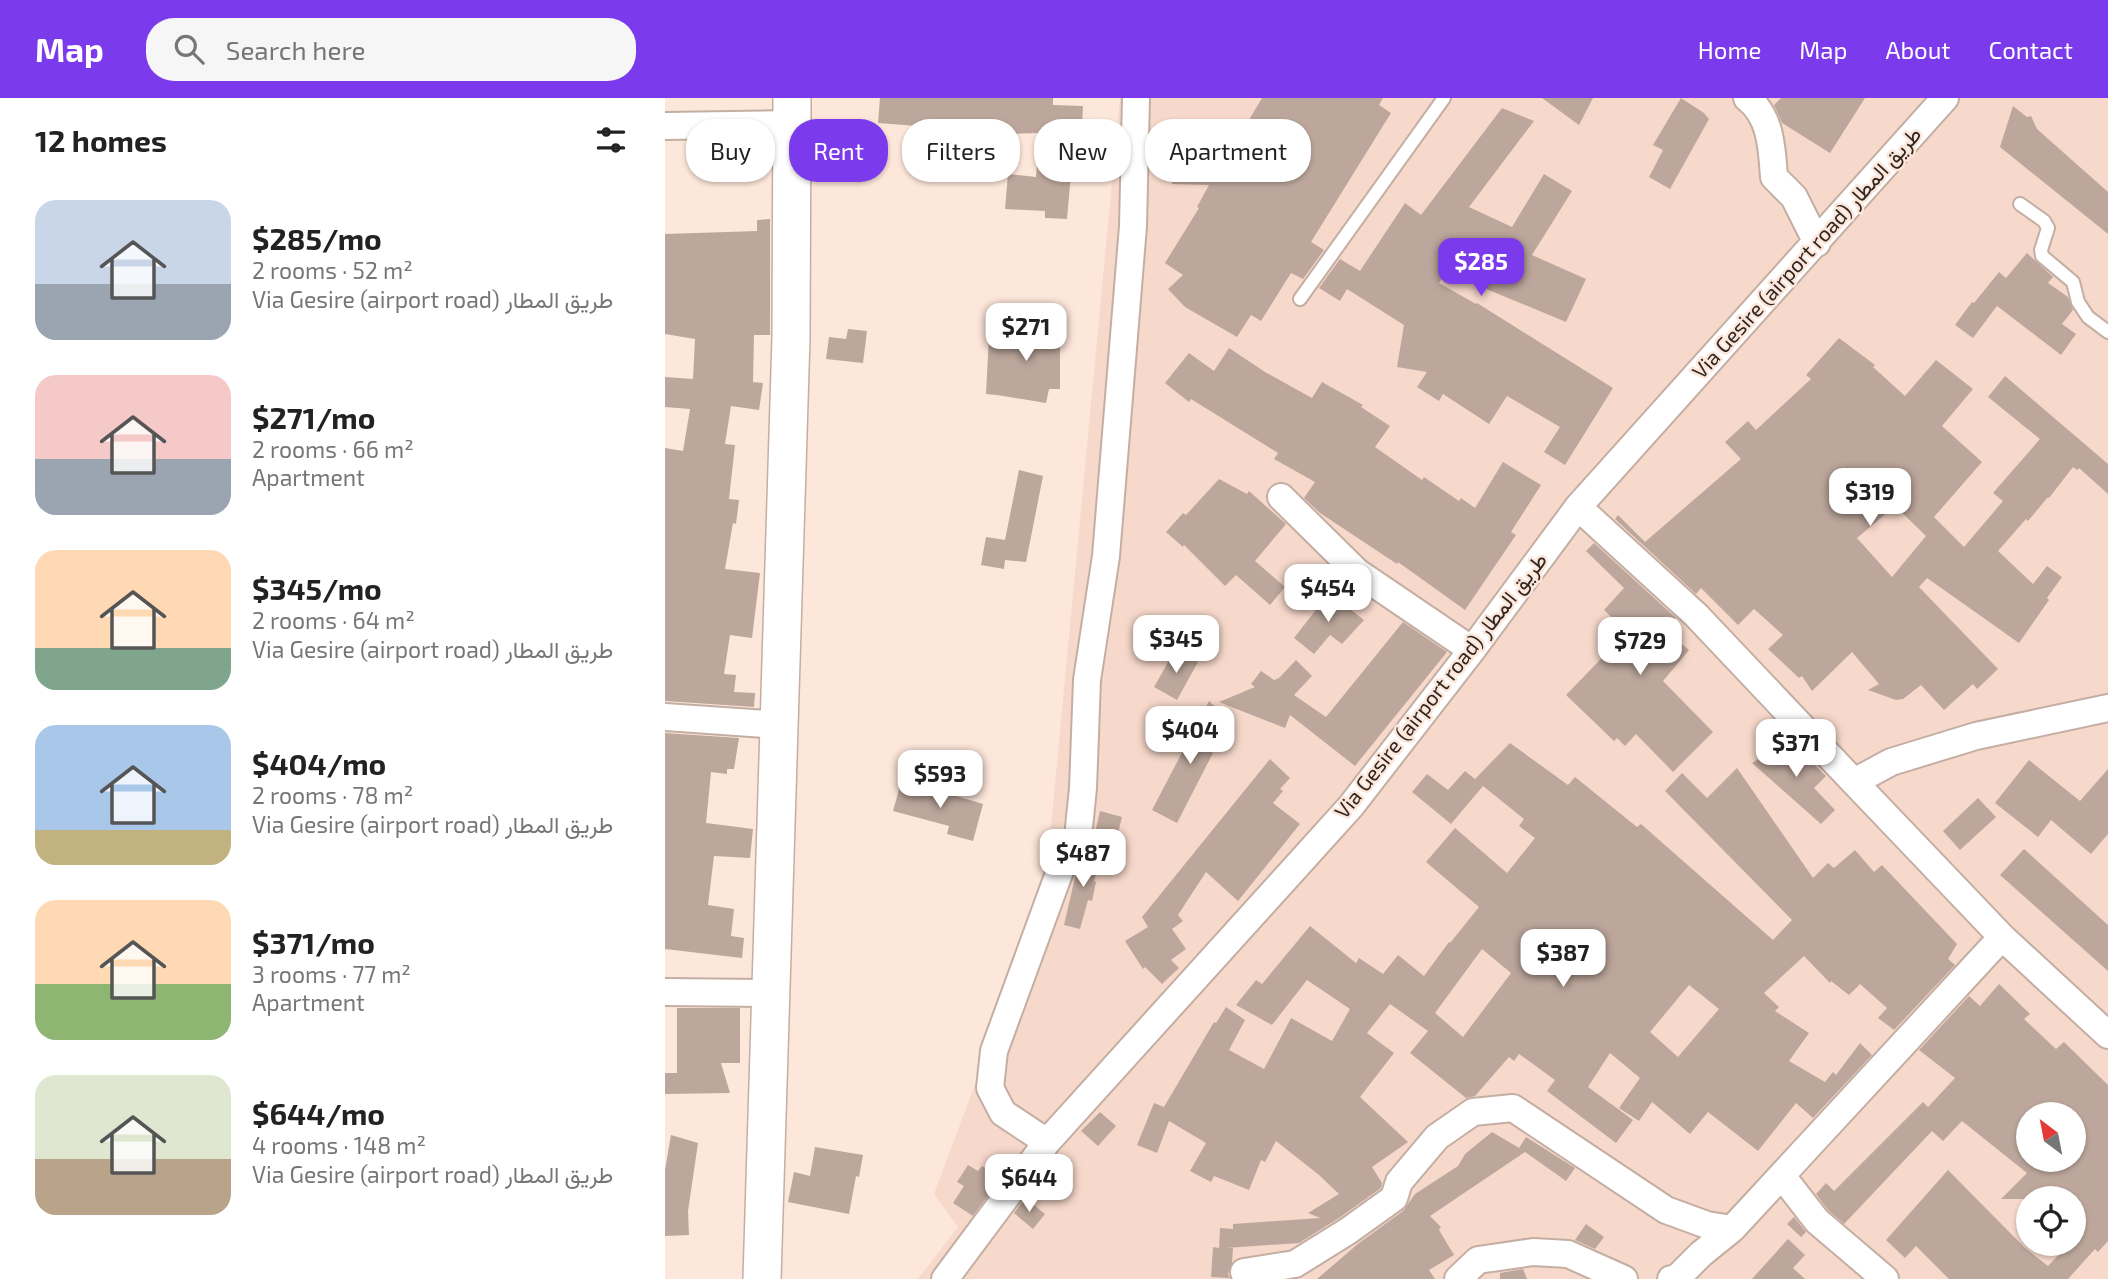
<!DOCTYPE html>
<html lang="en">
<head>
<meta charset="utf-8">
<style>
	:root { --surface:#fff; --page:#f6f6f6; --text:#222; --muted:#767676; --accent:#7c3aed }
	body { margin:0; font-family:"Exo 2",Vazirmatn,sans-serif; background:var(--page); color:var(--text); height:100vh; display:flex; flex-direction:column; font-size:26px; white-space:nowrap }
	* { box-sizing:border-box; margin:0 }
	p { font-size:23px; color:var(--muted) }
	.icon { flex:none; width:38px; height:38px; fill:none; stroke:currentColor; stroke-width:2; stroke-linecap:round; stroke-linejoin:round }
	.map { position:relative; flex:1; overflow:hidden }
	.details { display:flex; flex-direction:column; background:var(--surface); width:665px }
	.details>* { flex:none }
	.top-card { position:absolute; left:21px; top:21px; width:665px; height:63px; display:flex; gap:14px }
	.needle { width:46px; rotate:328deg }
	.fabs { position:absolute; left:1351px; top:1004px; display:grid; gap:14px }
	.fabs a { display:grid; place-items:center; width:70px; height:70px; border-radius:50%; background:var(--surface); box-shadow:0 2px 5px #0004; font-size:35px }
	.price { position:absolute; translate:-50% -60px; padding:0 16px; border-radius:14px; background:#fff; color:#222; font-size:23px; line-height:46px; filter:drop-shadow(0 2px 4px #0008) }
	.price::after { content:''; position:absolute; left:50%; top:42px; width:21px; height:16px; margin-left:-10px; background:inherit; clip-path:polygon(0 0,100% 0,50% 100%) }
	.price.selected { background:var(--accent); color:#fff }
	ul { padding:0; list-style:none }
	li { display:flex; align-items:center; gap:21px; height:175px; padding:0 35px }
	li span { display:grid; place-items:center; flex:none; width:196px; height:140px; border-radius:21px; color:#555 }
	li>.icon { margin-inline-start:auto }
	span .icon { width:84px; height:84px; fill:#fffc; stroke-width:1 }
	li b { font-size:30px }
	h2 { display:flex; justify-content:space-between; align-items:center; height:84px; padding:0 35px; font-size:30px }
	.tag { padding:0 24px; border-radius:28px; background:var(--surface); box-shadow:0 2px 5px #0004; font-size:24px; line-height:63px }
	.tag.selected { background:var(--accent); color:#fff }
	header { display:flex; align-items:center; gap:42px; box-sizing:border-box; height:98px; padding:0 35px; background:var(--accent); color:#fff }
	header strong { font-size:33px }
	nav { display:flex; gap:38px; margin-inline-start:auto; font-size:24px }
	.search { width:490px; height:63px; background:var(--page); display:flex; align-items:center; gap:18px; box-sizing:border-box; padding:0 24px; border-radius:28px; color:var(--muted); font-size:26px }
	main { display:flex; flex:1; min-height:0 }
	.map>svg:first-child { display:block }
	.built { fill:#f7d9cb; fill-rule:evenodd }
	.building { fill:#bda79c; fill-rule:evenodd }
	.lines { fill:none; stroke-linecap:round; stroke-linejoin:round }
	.lane-casing { stroke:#c4aea3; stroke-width:16 }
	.street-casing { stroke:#c4aea3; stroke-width:30 }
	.secondary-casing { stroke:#c4aea3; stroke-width:40 }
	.lane { stroke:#fff; stroke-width:12 }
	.street { stroke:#fff; stroke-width:26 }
	.secondary { stroke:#fff; stroke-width:37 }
	.labels { text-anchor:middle; stroke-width:5; stroke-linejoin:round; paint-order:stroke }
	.street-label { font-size:21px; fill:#2f2722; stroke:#fde6da }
</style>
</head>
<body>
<header>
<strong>Map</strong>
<div class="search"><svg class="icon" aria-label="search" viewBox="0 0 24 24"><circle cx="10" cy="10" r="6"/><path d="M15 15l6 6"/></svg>Search here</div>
<nav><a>Home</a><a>Map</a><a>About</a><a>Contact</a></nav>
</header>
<main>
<section class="details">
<h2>12 homes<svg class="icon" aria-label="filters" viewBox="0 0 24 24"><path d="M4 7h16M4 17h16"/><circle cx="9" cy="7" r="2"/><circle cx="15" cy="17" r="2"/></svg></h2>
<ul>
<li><span style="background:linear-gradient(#c9d6e8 60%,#9aa5b1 0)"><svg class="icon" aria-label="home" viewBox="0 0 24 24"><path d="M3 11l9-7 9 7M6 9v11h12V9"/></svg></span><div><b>$285/mo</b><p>2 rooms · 52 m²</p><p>Via Gesire (airport road) طريق المطار</p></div></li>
<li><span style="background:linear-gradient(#f6c9c9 60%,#9aa5b1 0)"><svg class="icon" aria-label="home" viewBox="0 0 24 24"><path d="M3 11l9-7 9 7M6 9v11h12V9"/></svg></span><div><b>$271/mo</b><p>2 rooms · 66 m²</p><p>Apartment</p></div></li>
<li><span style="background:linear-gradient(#ffd9b3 70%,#7fa58c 0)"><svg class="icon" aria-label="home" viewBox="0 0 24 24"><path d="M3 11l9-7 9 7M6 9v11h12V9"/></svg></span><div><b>$345/mo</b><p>2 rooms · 64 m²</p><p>Via Gesire (airport road) طريق المطار</p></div></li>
<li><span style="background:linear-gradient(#a9c7e8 75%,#c2b280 0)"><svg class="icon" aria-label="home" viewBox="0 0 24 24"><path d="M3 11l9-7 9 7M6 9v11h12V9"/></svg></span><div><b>$404/mo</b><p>2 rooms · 78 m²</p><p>Via Gesire (airport road) طريق المطار</p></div></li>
<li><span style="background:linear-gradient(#ffd9b3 60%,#8fb573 0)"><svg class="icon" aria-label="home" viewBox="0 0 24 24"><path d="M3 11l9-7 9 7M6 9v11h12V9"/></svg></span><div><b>$371/mo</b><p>3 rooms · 77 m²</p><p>Apartment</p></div></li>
<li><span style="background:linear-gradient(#dfe7d0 60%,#b9a48a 0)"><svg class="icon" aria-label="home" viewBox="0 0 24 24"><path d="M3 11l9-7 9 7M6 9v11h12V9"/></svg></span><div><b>$644/mo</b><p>4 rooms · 148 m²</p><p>Via Gesire (airport road) طريق المطار</p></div></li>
</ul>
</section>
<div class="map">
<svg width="1443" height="1181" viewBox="0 0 1443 1181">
	<rect width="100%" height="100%" fill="#fde6da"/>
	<path class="built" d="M455,0H1443V1181H253L293,1129L269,1096L379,802ZM1363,1017H1409V1062H1363ZM1363,1101H1409V1146H1363Z"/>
	<path class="building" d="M215,0H388V7L418,8L417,29H410L402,121L380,120V113L340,111L343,76L371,79L375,35L318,37V33L213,25Z
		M597,0H718L714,7L726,15L646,144L659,152L638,181L626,175L596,223L586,217L572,239L520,209L503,191L518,177L500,165L534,110L532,109L544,87L507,86L508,57L550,58L561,32L575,37Z
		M877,0H928L914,27Z
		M1016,0L1039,15L1044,21L1005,91L984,79L998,52L988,47Z
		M1116,0H1200L1165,55L1117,25L1109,7Z
		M1348,8L1362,19L1366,18L1372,31L1443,94V136L1335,49Z
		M837,10L869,23L804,109L847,129L879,76L907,93L867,157L921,181L901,224L819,190L834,159L803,140L774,185L811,206L812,205L948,290L900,367L879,354L895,329L842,298L824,326L778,296L774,303L752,289L762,274L732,269L739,227L682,191L675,203L654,190L675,161L695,173L740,105L756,117Z
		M105,121V237H89L88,284L98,285L94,312L66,308L60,346L70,347L64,401L74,402L71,426L68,425L60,471L95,475L87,540L65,537L59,576L71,577L69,594L90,595L89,609L0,603V350L18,353L25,311L0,309V279L28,281L30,241L0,236V136L92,133V122Z
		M1362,155L1388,179L1383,185L1403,199L1408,212L1397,226L1411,236L1396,257L1332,208L1308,240L1290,227L1307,204L1309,205L1334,174L1341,180Z
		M361,222L395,223V291H384L381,305L332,297L321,296L324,238H360Z
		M183,231L202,233L198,265L161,261L164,239L181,241Z
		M1174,240L1210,267L1208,269L1240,298L1271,262L1308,291L1277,328L1317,364L1269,419L1299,449L1338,403L1328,395L1375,341L1323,299L1340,278L1443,366V396L1414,370L1412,372L1408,369L1384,400L1383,399L1363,423L1361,421L1333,453L1368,486L1382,468L1397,479L1382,500L1384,502L1354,545L1262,480L1254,489L1333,571L1312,591L1308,586L1279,612L1256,587L1238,601L1231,602L1203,592L1214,586L1187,554L1147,593L1137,578L1134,580L1103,551L1118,537L1089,511L1073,527L1036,490L1031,496L950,421L953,417L980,444L1076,361L1060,344L1083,323L1091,332L1146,281L1141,277ZM1230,408L1261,438L1227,479L1192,440Z
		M564,250L600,274L647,300L657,284L698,307L696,309L725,328L710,349L757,382L759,379L794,403L796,400L810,410L838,364L876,387L846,434L851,437L800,512L733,464L732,466L655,415L639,400L650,384L609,361L613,355L526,301L524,304L500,285L524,255L549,273Z
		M354,372L378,378L361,464L340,462L339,471L316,467L321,439L340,442Z
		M554,381L582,396L584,393L621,426L590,463L620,489L605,507L571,477L560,488L519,447L518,449L501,434L518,415L521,417Z
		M929,445L1011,520L1000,532L1024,552L998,583L1048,634L1008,674L971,636L960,648L952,640L949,643L901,597L962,534L939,512L959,490L921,453Z
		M664,495L699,522L677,546L665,537L649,556L629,540Z
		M738,524L782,554L690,668L625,617L620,630L554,604L590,589L586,586L596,573L609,582L614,580L631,562L647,578L629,597L661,619Z
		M510,552L533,564L512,602L489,589Z
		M544,603L569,627L527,644L548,655L512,725L487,712Z
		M0,635L74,640L69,671H62V676L46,674L41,725L88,731L85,760L49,758L43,807L69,811L66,838L79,840L77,860L0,851Z
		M1121,644L1136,659L1138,656L1161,678L1149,690L1170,712L1156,726L1087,665Z
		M845,645L903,687L910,679L972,729L976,726L1108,842L1127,822L1000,693L1017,675L1042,700L1072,670L1148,780L1163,765L1169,770L1190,752L1209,774L1217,767L1292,846L1283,861L1290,867L1229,932L1213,920L1222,910L1195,886L1184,897L1166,883L1165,885L1139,858L1099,895L1114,909L1110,913L1144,935L1124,963L1160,984L1168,974L1171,977L1195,945L1207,957L1148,1020L1131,1005L1093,1053L1043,1014L1025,1036L987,1004L974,1023L954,1010L975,980L945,955L923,989L968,1022L951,1045L882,993L890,982L854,956L849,963L844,959L810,998L801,1000L745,955L763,933L725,906L702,935L729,955L695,999L743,1044L707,1069L717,1085L716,1090L674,1120L634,1145L561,1150H568L567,1165L563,1176L565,1180L546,1179L548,1149L554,1150L555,1130L568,1131V1126L655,1120L643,1115L674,1096L654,1077L611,1043L600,1064L596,1062L584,1092L549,1078L546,1084L525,1073L541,1045L504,1023L492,1055L472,1047L489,1005L499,1009L549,924L551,925L561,909L580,922L564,952L599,971L626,920L667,943L685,911L642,882L607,927L571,907L591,882L597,886L645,828L691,865L694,860L718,876L733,857L759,878L784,844L785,845L814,809L761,764L790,730L842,775L870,740L854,728L859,721L818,688L786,726L747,694L762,676L783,692L800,673L810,681ZM817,851L846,875L798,939L770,915ZM1024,887L1054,911L1013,959L985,934Z
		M605,661L625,680L615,691L618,693L608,705L635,726L573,803L541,774L513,817L518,823L507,831L521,851L506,862L514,870L497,886L480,869L478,871L460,843L483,829L477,819Z
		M1364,662L1415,703L1443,671V736L1426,756L1386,722L1373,739L1330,705Z
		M245,687L274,693L318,706L308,743L282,736L284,728L228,713L235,688L244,690Z
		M1313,700L1331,719L1295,752L1278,733Z
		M435,713L457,719L451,744L429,739Z
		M425,750L438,753L429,783L431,784L427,803L423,802L415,831L399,827L411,775Z
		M1359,751L1443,827V873L1335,777Z
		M1334,886L1365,916L1359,921L1391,951L1399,944L1443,987V1143L1433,1154L1430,1151L1403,1181H1284L1251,1148L1240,1160L1221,1142L1283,1072L1360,1150L1383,1168L1404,1146H1409V1101H1336L1362,1075L1297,1023L1278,1043L1267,1033L1179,1126L1163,1112L1151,1096L1161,1085L1169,1093L1258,1004L1263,1009L1290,980L1254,952L1304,898L1315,908ZM1363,1017H1409V1062H1363Z
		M12,910H75V965H56L65,995L0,996V975H12Z
		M435,1014L451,1028L433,1048L416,1033Z
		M827,1034L856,1051L854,1050L861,1039L910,1070L901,1083L860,1054L765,1118L776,1129L774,1132L789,1157L764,1172L770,1181H652L694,1145L738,1113L750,1096L793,1068L800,1056Z
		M6,1037L33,1045L23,1113L24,1137L0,1138V1072Z
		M150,1049L198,1057L194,1079L191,1078L184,1116L123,1104L129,1074L145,1078Z
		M303,1067L313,1073L317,1068L335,1081L308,1118L288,1105L299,1088L292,1084Z
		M360,1100L380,1116L368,1131L349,1115Z
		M1129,1119L1141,1134L1136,1139L1122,1126Z
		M921,1126L939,1139L930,1151L910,1142Z
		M1123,1141L1140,1157L1128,1170L1140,1181H1087Z
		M858,1171L862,1181H835V1175Z"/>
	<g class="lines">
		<defs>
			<path id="lane" d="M1355,106L1379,123L1383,130L1376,152L1377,158L1408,184L1413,204L1423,219L1443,234
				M635,201L779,0"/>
			<path id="street" d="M1082,0C1106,18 1107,51 1109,79L1129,99L1152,145
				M0,28L127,26
				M616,399L692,474L807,552
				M913,409L1031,517L1189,684L1226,664L1311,638L1443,610
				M0,619L115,627
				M1189,684L1337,839L1443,937
				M0,894L106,895
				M382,1044L338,1015L325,990L329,953L396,770L413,739L418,690L422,582L441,458L468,128L471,0
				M1117,1078L1152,1123L1220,1181
				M579,1174L630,1166L683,1133L729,1100L734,1084L772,1039L808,1014L848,1010L1001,1112L1042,1127L1067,1131L1337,839
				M280,1181L382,1044L686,708L807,552L913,409L1280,0
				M793,1181L813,1162L868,1154L903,1156L959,1181
				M1006,1181L1012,1180L1036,1156L1067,1131"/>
			<path id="secondary" d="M97,1181L126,239L127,0"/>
		</defs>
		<use href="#lane" class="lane-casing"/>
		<use href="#street" class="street-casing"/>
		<use href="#secondary" class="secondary-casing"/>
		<use href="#lane" class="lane"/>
		<use href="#street" class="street"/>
		<use href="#secondary" class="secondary"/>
	</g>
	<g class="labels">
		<g class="street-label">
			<text transform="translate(1142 155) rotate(-48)" y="7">Via Gesire (airport road) طريق المطار</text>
			<text transform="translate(776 588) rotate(-52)" y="7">Via Gesire (airport road) طريق المطار</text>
		</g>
	</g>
</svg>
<div class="fabs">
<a><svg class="needle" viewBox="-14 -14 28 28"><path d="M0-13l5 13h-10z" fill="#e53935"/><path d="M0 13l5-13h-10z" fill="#767676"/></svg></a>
<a><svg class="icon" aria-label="locate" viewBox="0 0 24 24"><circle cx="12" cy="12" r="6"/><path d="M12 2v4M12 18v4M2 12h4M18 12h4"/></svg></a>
</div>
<b class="price selected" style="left:816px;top:200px">$285</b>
<b class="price" style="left:361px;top:265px">$271</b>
<b class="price" style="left:1205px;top:430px">$319</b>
<b class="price" style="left:663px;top:526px">$454</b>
<b class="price" style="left:511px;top:577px">$345</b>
<b class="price" style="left:975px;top:579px">$729</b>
<b class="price" style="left:525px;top:668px">$404</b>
<b class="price" style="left:1131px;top:681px">$371</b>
<b class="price" style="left:275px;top:712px">$593</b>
<b class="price" style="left:418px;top:791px">$487</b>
<b class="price" style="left:898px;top:891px">$387</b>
<b class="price" style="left:364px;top:1116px">$644</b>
<div class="top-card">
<a class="tag">Buy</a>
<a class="tag selected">Rent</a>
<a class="tag">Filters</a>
<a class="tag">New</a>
<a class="tag">Apartment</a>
</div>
</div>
</main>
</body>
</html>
